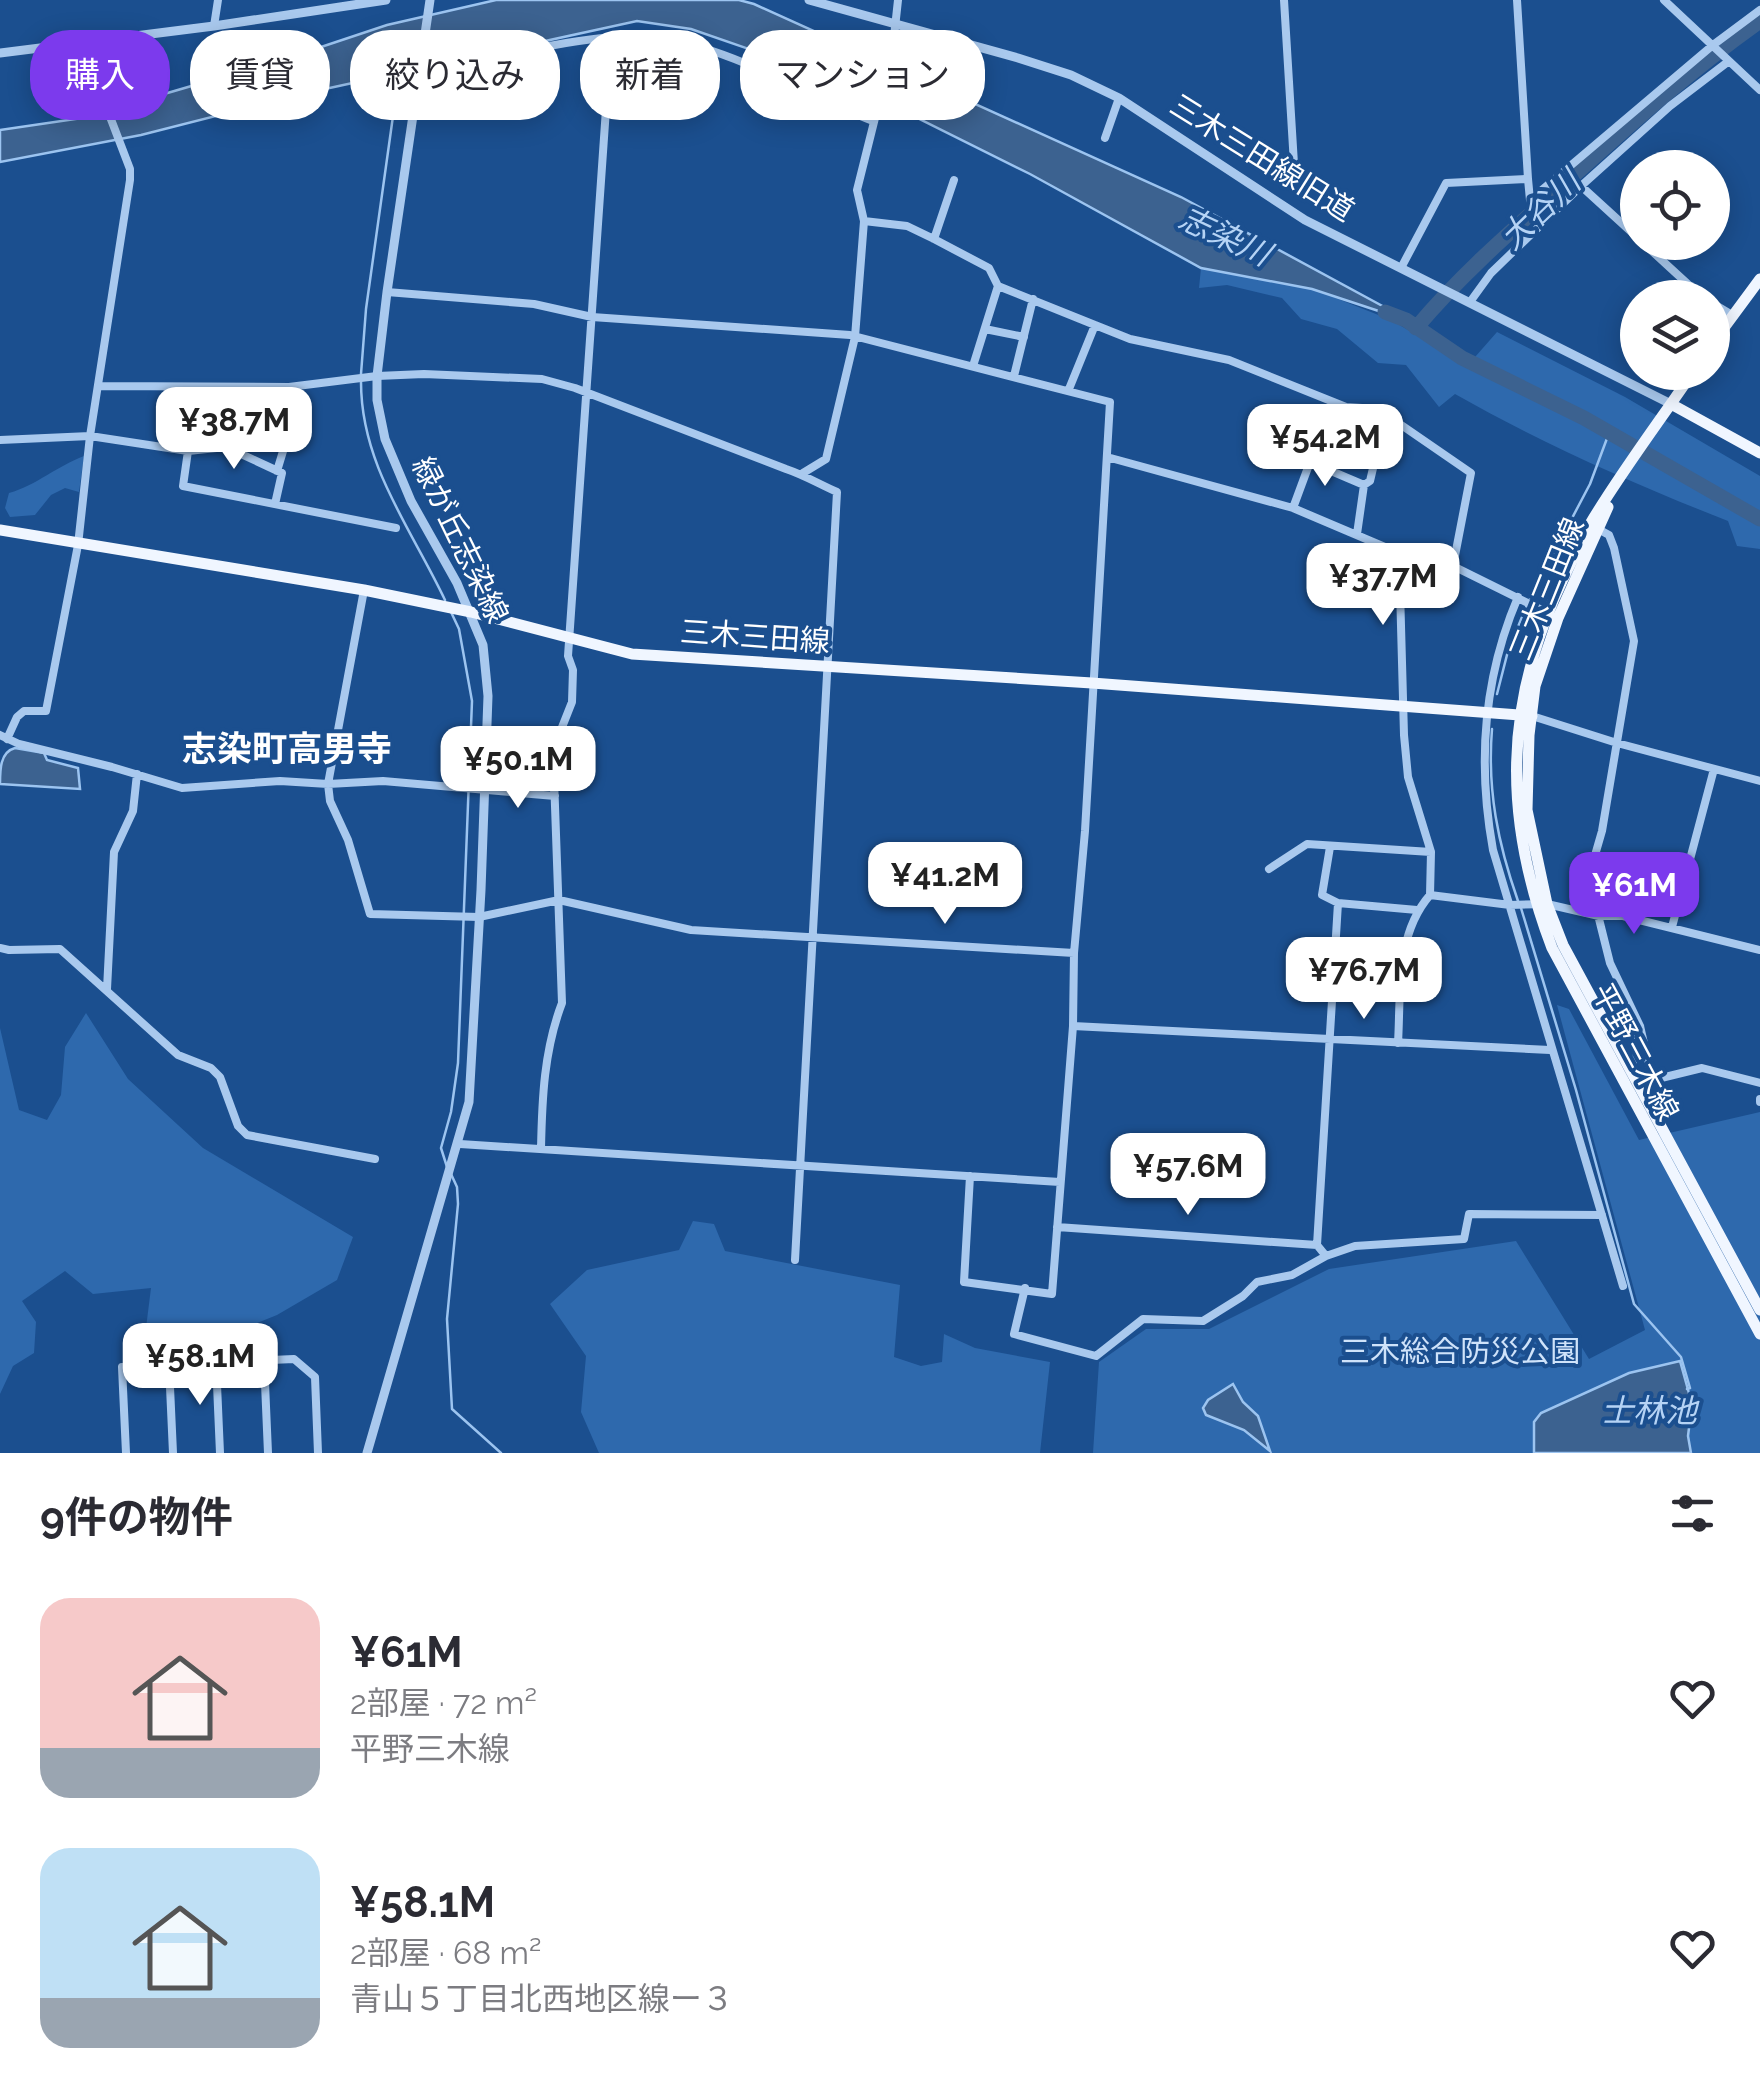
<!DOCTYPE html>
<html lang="ja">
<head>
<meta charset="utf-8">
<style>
	:root { --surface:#fff; --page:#f7f7f7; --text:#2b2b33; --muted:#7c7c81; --accent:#7c3aed }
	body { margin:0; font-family:Raleway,"Noto Sans JP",sans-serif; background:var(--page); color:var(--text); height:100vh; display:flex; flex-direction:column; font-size:38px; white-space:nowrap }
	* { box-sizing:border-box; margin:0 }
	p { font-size:32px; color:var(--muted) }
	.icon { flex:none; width:55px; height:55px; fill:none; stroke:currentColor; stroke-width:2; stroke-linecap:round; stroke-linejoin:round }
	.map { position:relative; height:1453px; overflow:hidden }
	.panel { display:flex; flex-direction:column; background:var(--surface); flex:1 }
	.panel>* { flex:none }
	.guide { position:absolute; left:30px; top:30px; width:1000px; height:90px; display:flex; gap:20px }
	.buttons { position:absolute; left:1620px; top:150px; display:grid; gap:20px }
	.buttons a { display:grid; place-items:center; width:110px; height:110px; border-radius:50%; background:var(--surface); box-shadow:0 5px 25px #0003; font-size:50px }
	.price { position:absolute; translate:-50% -85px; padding:0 22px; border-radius:20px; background:#fff; color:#222; font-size:32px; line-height:65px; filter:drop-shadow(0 2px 5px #0008) }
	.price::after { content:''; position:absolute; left:50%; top:60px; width:30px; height:22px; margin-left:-15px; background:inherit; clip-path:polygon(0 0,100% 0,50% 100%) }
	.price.active { background:var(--accent); color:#fff }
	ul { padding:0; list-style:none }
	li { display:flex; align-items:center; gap:30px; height:250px; padding:0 40px }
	li span { display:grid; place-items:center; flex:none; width:280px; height:200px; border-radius:30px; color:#555 }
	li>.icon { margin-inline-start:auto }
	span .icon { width:120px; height:120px; fill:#fffc; stroke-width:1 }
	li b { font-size:42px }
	h2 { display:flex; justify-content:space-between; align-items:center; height:120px; padding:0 40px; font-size:42px }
	.pill { padding:0 35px; border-radius:40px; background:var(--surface); box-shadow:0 5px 25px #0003; font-size:35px; line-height:90px }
	.pill.active { background:var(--accent); color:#fff }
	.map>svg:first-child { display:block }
	.green { fill:#2e69ad }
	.water { fill:#3c6290; stroke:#9cc4f0; stroke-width:2.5 }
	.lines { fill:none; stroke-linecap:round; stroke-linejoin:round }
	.stream { stroke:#9cc4f0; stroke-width:2.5 }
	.river { stroke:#3c6290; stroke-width:15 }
	.minor { stroke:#a9c9ee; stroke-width:8 }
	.tertiary { stroke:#a9c9ee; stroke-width:9 }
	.primary { stroke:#f0f6ff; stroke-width:11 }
	.labels { text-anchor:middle; stroke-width:8; stroke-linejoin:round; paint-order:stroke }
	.street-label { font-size:30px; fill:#fff; stroke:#1b4f8f }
	.park-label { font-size:30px; fill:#cfe3fa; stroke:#1b4f8f }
	.water-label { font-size:32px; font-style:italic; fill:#b5d3f5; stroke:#1b4f8f }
	.quarter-label { font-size:35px; font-weight:bold; fill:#fff; stroke:#1b4f8f }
</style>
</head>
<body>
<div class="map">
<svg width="1760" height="1453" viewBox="0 0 1760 1453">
	<rect width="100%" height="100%" fill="#1b4f8f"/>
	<path class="green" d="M1201,268L1313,289L1391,320L1468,365L1497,332L1625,397L1760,476V549L1737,546L1728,521C1634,484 1543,444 1455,394L1439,407L1406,365L1378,363L1337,329L1301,319L1282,298L1227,285L1199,288Z
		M84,456L79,492L65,488L51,495L35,515L10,517L5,508L9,493C37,485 57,466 84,456Z
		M1557,1005L1569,1009L1639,1140L1760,1112V1453H1093L1099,1362L1146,1329H1209L1329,1269L1516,1241L1589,1359L1645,1330Z
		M86,1013L128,1079L203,1148L353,1237L337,1280L277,1315L217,1339L146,1328L151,1288L93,1294L65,1271L22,1301L36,1322L34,1353L13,1366L0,1394V1028L19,1110L47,1120L61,1095L65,1047Z
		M693,1221L714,1224L725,1251L900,1285L894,1357L921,1366L942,1362L944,1334L975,1348L1050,1362L1040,1453H599L581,1412L586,1356L550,1304L587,1270L679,1250Z"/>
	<path class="water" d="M496,0H739L754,4L1181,197L1412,322L1312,289L1201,268L1030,174L847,83L691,29L637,21L302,94L141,135L0,162V130L82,118L294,56L387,25Z
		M15,748L44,753L47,760L78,768L80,789L0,784C0,770 0,752 15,748Z
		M1680,1361L1692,1404L1688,1436L1691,1453H1534V1422L1541,1413L1629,1373Z
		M1233,1384L1243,1402L1258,1416L1270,1451L1244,1430L1206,1415L1203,1408L1208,1400Z"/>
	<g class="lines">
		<path class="stream" d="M361,374L366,309L394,109L391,90L384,77
			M361,382C361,465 411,528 445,600
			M1530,598L1590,484L1609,433
			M1497,694L1508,651L1527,605
			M1492,729C1487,790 1498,844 1518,901
			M1521,908L1576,1090L1634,1304L1681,1357L1690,1388L1687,1389
			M447,1167L441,1148L451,1112L458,1063L472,701L459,629L451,612
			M451,1174L457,1187L458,1204L447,1319L452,1409L501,1453"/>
		<path class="river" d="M1385,312L1406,320L1462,358L1584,418L1760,519
			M1416,328C1462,273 1517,226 1571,178C1632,123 1692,69 1760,21"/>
		<path class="minor" d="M1284,0L1294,164
			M1664,0L1760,90
			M214,26L218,0
			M419,77C444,77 469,65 493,59C531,49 574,40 614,37C705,29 791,89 873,121
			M1105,138L1119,98
			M1528,179L1530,200L1713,45L1760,10
			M864,221L907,226L934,239L989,268L998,286L973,366
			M1638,238L1581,186L1670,106L1729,61
			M934,239L954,180
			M1642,242L1703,298
			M1401,268L1446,183L1528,179L1517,0
			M998,286L1095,325
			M387,292L534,304L592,317L850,335L1110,402L1085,831L1074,953L1073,1026L1052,1294L964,1282L970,1176
			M1470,302L1491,273L1581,186
			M1712,303L1732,315
			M985,329L1024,337
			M1014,376L1033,299
			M98,386L289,387L377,376L424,374L542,379L575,388L786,469C804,475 819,484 837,492L795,1260
			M1069,389L1095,325L1130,339L1229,360L1346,407L1378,409L1471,473L1453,566
			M0,440L90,436L188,451L183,486L396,528
			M188,451L226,447L282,473L275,504
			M1107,457L1293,508L1399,553L1453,566L1548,613
			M277,471L287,438L273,431L289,387
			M803,473L826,459L855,337L864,221L857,190L893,46L898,0
			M1293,508L1310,462L1364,485
			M1598,529L1609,535L1614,548L1634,641L1602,831L1591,869V887L1610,963L1640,1026L1649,1065L1657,1079L1702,1068L1760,1083
			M1357,534L1364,485L1370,481L1386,413
			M364,590L328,784L330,801L348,840L370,914L479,917L559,900L691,930L1074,953
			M1518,597C1483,679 1477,762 1493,850L1623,1286
			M1532,716L1617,743L1760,781
			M0,735L19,744L112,767L182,788L280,781L328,784L383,781L555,796
			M7,739L17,717L24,711H46L78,545L90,436L130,180V169L104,101L90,91L75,87L54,57L51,46
			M1330,847L1322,895L1338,903
			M1269,869L1307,844L1431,852
			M1430,895L1510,905L1547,904L1599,916H1623L1760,950
			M1672,927L1714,769
			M0,948L9,950L60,949L178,1055L211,1068L220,1077L238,1126L247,1135L375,1159
			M107,989L114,852L133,811L137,774
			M1073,1026L1550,1050
			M1398,1043C1401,993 1395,935 1430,895L1431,852L1408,777L1404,735L1399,553
			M1629,1067L1637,1056L1632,1035L1640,1026
			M1760,1099V1102
			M460,1144L1060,1182
			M541,1149C542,1099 544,1050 562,1003L553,750L572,702L573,670L568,656L611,37
			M1057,1227L1317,1245
			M1326,1256L1317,1245L1338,903L1417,910
			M1025,1288L1014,1334L1096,1356L1143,1319L1203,1321L1243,1296L1257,1282L1292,1275L1326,1256L1355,1246L1464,1239L1469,1214L1602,1215
			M264,1360L268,1453
			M216,1362L220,1453
			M169,1365L173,1453
			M126,1453L122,1367L294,1359L315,1377L318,1453"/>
		<path class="tertiary" d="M809,0L1018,58L1071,75L1119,98L1305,220L1671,404
			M0,53L214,26L386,0
			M367,1453L469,1102L481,890L488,696L483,645L457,583L411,501L385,439L377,400V376L387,292L430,0"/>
		<path class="primary" d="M1712,344L1760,279
			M1693,372C1659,422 1621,472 1590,524C1580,541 1572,561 1563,579C1503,705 1503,819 1552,948L1760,1334
			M1671,404L1760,453
			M1608,507L1558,618L1535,686L1529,735L1527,810L1547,904L1563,945L1760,1310
			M0,530L364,590L471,612L632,654L1092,683L1532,716"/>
	</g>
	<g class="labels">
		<g class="street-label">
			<text transform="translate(1262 158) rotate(32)" y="10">三木三田線旧道</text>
			<text transform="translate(460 540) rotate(64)" y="10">緑が丘志染線</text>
			<text transform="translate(1547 589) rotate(-68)" y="10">三木三田線</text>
			<text transform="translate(755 637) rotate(4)" y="10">三木三田線</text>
			<text transform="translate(1635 1052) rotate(62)" y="10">平野三木線</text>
		</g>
		<g class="park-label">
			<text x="1460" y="1362">三木総合防災公園</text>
		</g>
		<g class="water-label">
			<text transform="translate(1540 210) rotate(-44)" y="11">大谷川</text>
			<text transform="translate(1225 236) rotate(25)" y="11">志染川</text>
			<text x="1649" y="1422">士林池</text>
		</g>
		<g class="quarter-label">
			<text x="287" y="761">志染町高男寺</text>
		</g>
	</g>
</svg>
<div class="buttons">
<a><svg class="icon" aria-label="locate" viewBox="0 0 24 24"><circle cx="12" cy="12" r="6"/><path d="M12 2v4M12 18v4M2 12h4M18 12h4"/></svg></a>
<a><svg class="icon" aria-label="layers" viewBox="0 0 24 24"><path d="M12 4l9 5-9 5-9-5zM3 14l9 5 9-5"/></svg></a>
</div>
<b class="price" style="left:234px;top:472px">¥38.7M</b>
<b class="price" style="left:1325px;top:489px">¥54.2M</b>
<b class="price" style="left:1383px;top:628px">¥37.7M</b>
<b class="price" style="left:518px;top:811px">¥50.1M</b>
<b class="price" style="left:945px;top:927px">¥41.2M</b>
<b class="price active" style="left:1634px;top:937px">¥61M</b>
<b class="price" style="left:1364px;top:1022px">¥76.7M</b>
<b class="price" style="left:1188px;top:1218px">¥57.6M</b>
<b class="price" style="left:200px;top:1408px">¥58.1M</b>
<div class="guide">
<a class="pill active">購入</a>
<a class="pill">賃貸</a>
<a class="pill">絞り込み</a>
<a class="pill">新着</a>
<a class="pill">マンション</a>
</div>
</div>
<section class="panel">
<h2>9件の物件<svg class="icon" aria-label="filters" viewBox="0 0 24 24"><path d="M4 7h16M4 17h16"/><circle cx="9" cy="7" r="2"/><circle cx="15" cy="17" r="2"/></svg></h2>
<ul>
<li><span style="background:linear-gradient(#f6c9c9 75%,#9aa5b1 0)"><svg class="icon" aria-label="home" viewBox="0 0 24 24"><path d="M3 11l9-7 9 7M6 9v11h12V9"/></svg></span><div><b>¥61M</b><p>2部屋 · 72 m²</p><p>平野三木線</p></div><svg class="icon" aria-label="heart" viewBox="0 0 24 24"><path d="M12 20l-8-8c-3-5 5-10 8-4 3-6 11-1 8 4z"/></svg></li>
<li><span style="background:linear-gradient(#bfe0f5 75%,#9aa5b1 0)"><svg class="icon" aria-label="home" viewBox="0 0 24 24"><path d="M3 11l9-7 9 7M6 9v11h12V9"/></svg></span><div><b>¥58.1M</b><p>2部屋 · 68 m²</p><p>青山５丁目北西地区線ー３</p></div><svg class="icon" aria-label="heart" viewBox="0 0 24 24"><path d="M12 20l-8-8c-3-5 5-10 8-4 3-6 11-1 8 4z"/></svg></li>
</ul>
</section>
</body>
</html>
